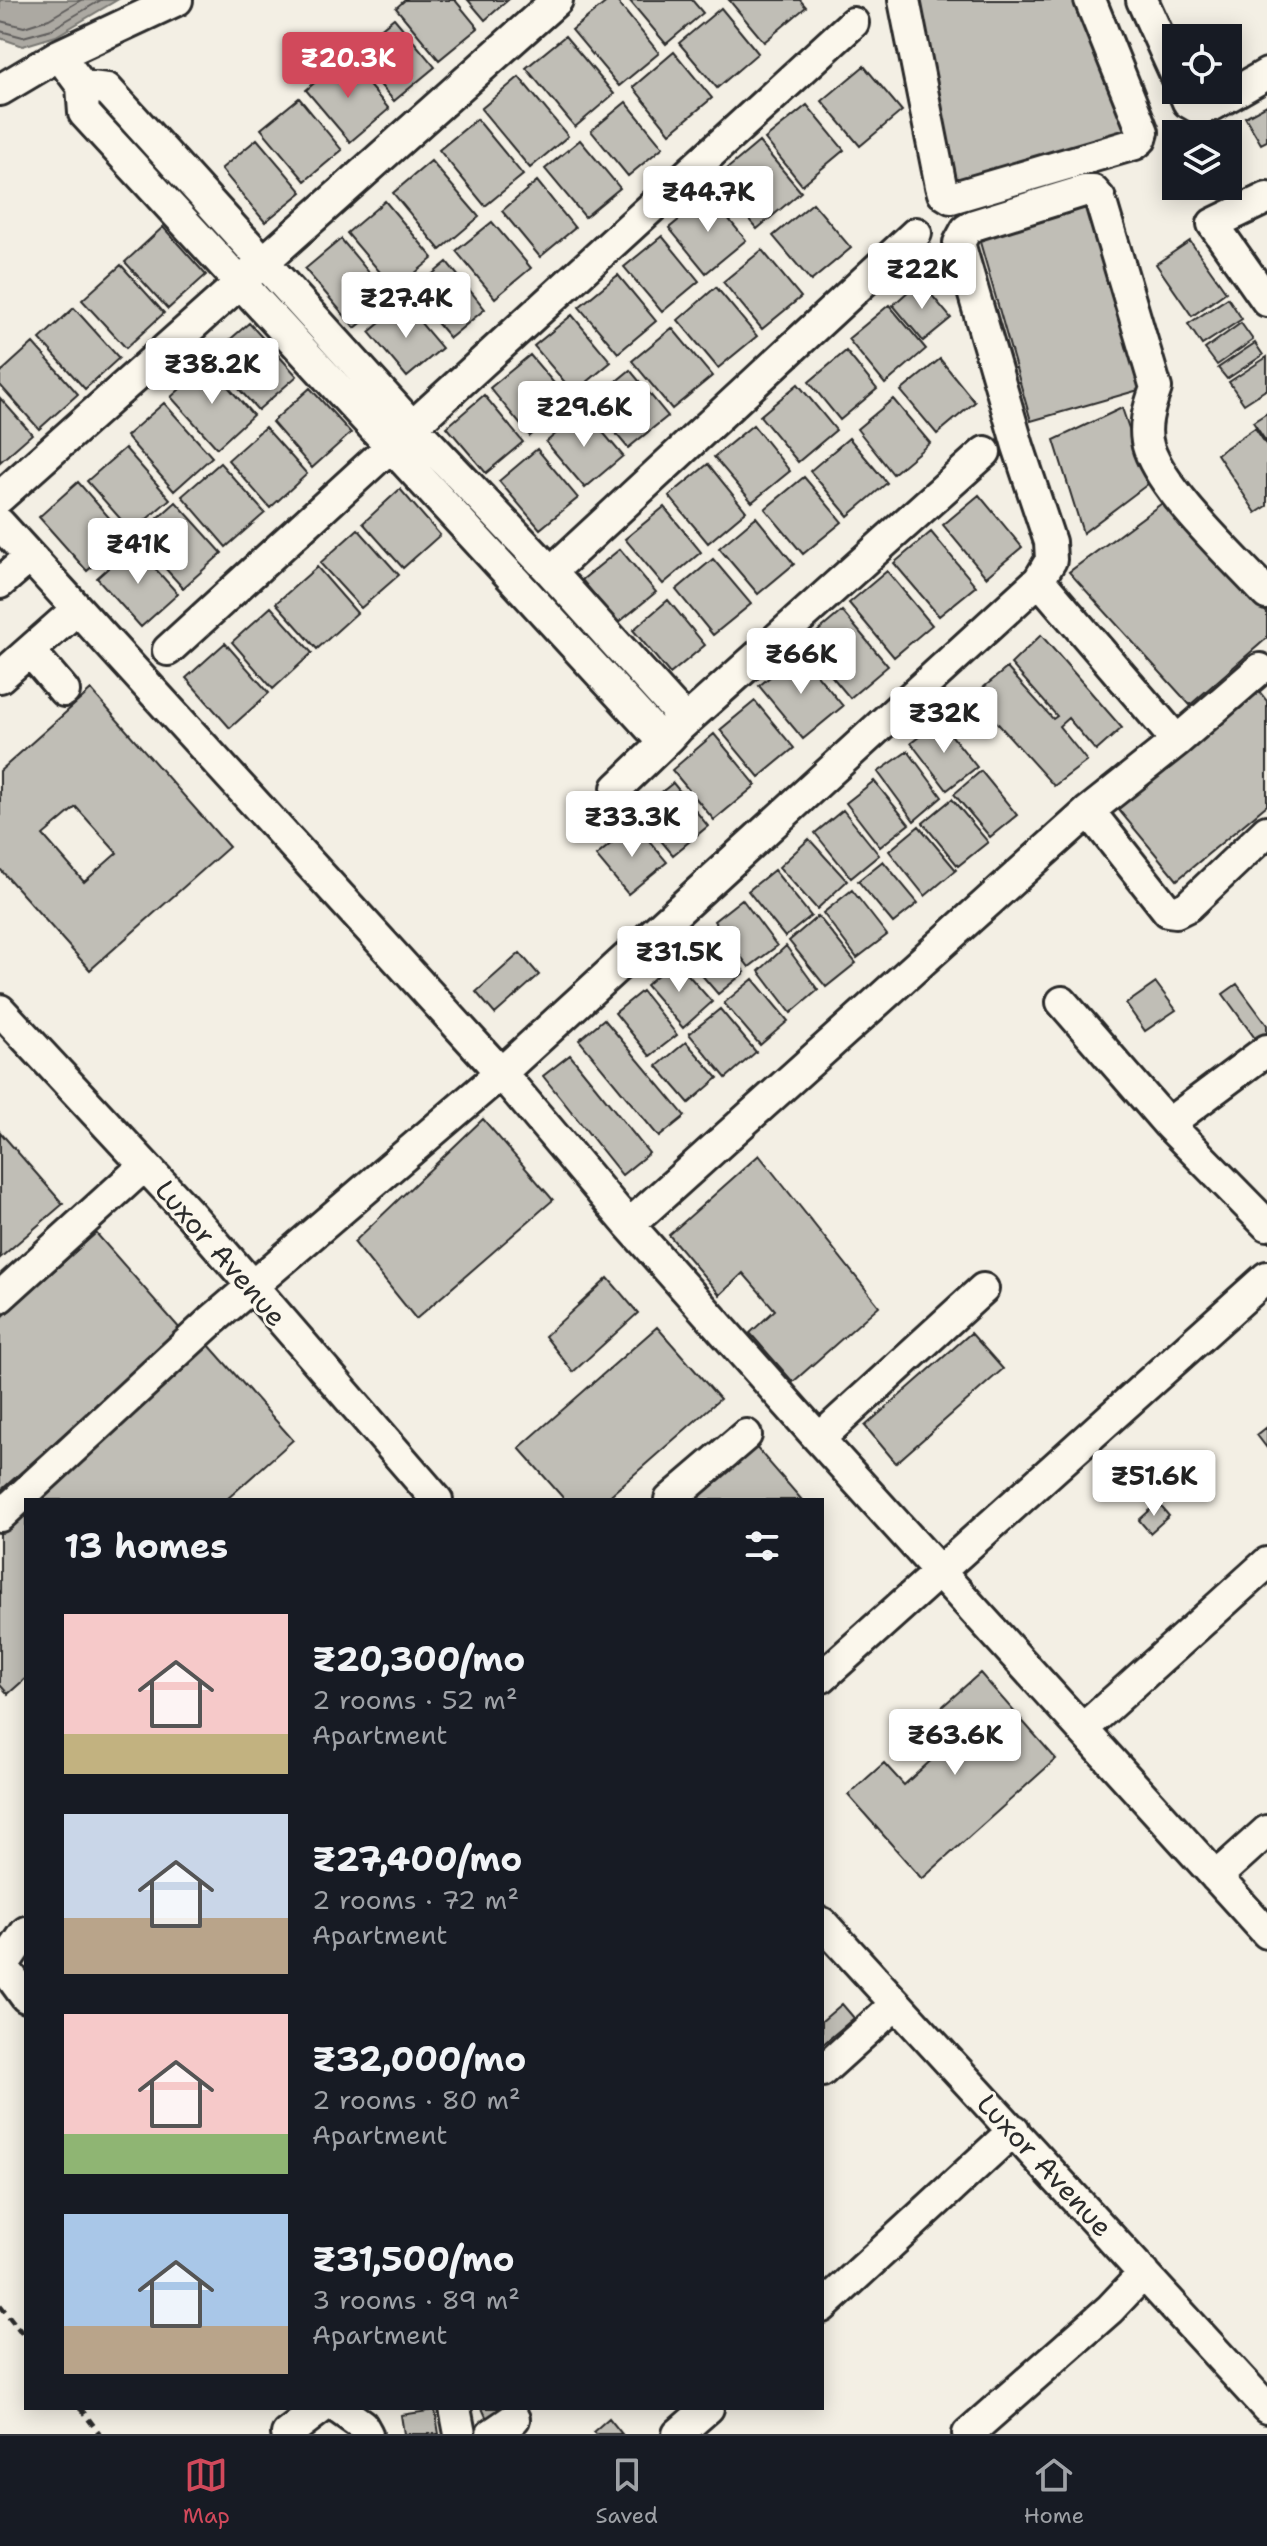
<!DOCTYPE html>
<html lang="en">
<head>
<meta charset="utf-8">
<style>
	:root { --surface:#171b24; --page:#20242c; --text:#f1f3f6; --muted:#9ea1a6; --line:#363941; --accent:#d1495b }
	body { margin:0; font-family:"Shantell Sans",sans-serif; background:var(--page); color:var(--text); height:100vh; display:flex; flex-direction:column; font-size:30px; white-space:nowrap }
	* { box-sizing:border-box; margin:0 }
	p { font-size:26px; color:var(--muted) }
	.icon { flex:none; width:44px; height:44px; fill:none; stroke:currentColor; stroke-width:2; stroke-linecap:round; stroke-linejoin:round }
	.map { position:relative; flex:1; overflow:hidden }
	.side { position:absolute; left:24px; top:1498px; width:800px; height:912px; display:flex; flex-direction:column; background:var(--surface); border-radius:0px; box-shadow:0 4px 20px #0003 }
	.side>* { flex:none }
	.controls { position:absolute; left:1162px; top:24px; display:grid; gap:16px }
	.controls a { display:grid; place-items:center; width:80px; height:80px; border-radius:0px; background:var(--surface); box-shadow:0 4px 20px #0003; font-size:40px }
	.price { position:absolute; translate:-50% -68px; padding:0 18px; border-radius:8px; background:#fff; color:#222; font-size:26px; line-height:52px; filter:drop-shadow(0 2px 4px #0008) }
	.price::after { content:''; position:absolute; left:50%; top:48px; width:24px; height:18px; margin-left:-12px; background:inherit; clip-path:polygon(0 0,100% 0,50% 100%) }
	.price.active { background:var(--accent); color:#fff }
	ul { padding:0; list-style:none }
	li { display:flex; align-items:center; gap:24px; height:200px; padding:0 40px }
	li span { display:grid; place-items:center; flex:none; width:224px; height:160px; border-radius:0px; color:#555 }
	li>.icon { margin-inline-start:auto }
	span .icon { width:96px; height:96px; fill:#fffc; stroke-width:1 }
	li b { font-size:34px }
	h2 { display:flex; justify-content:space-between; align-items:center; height:96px; padding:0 40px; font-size:34px }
	.menu { display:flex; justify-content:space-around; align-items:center; height:112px; border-top:2px solid var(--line); background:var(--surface); font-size:22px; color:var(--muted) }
	.menu a { display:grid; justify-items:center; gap:4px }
	.menu .active { color:var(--accent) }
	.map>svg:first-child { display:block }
	.water { fill:#aca9a2; stroke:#787772; stroke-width:2 }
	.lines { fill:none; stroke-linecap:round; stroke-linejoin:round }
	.shore { stroke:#5f5d5b; stroke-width:2 }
	.building { fill:#c0beb6; stroke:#2b2b2b; stroke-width:2; fill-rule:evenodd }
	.minor-casing { stroke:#2b2b2b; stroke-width:36 }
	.path { stroke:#2b2b2b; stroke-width:5; stroke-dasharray:8 6; stroke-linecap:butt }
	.minor { stroke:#fbf7ec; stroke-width:30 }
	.labels { text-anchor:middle; stroke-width:6; stroke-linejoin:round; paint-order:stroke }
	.street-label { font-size:28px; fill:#2b2b2b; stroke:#fbf7ec }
</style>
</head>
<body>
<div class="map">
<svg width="1267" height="2434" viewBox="0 0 1267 2434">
	<rect width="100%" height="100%" fill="#f3efe4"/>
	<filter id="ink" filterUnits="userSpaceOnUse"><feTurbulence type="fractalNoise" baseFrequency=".0125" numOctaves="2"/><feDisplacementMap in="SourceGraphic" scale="16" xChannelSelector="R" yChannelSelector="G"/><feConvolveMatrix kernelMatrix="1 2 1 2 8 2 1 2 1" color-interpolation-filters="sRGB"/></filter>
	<g filter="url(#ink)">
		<path class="water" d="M0,0H117L56,36L23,46L0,38Z"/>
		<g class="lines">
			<path class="shore" d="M0,21L24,27L49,19L81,0
				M0,31L23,37L52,29L101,0"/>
		</g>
		<path class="building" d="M405,0H455L478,28L439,60L396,8Z
			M468,0H508L485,20Z
			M609,0H616L659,53L619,86L572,30Z
			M629,0H692L703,13L666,44Z
			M729,0H800L806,7L764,42Z
			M912,0H1074L1133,132L955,181Z
			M721,8L758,53L717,88L679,43Z
			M394,18L435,67L394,101L352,52Z
			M565,36L614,94L575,127L526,68Z
			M674,52L712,98L670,133L633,87Z
			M345,57L389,109L350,142L306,90Z
			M864,66L902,111L860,146L822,101Z
			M519,77L568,136L530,168L481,109Z
			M299,98L342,150L305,181L261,129Z
			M626,102L663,147L628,176L591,131Z
			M807,105L844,150L802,185L765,139Z
			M1267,105V141L1261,144L1245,117Z
			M477,119L523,175L485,206L439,150Z
			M257,139L302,192L265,222L221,169Z
			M580,140L620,188L585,217L545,169Z
			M759,142L801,192L757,229L715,179Z
			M431,161L479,217L440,250L393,193Z
			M537,181L575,228L540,257L502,211Z
			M709,195L746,240L706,273L669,228Z
			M1094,195L1149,387L1031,421L976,228Z
			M385,201L433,258L395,290L347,233Z
			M813,203L851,248L811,281L773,236Z
			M492,222L531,268L495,298L456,251Z
			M163,227L206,275L168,309L125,262Z
			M662,236L699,281L662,312L624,267Z
			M341,239L391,299L355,328L305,269Z
			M1190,241L1226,292L1192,316L1156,264Z
			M762,250L801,297L762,329L723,282Z
			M447,262L485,309L450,338L411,292Z
			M121,265L164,313L126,348L82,300Z
			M618,275L656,321L618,353L579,307Z
			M920,281L951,318L923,341L893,305Z
			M716,287L757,336L718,368L678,320Z
			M1228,298L1242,319L1202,345L1188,324Z
			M404,303L442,348L407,377L369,332Z
			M889,305L926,349L885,384L848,339Z
			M74,308L119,358L85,389L40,339Z
			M572,315L611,362L574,393L534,346Z
			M249,323L297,376L258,410L210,357Z
			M1241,323L1253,340L1217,365L1205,349Z
			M672,328L712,376L672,409L632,361Z
			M33,343L78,394L39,429L0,385V373Z
			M1255,343L1263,355L1227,379L1218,368Z
			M846,351L877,389L840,420L809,382Z
			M530,355L570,402L530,436L490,388Z
			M1267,357V389L1244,404L1229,382Z
			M940,359L975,402L937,434L901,391Z
			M208,364L253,415L217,448L171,397Z
			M630,370L668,416L628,448L590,403Z
			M798,384L836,430L798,462L760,416Z
			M310,388L351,433L312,468L272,422Z
			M484,395L523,442L486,473L447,427Z
			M0,398L32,434L0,462Z
			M893,399L930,443L893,474L857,429Z
			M164,403L212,457L174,491L126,436Z
			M1122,408L1148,484L1083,533L1054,440Z
			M584,410L623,456L585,488L546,442Z
			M1267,413V443L1253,422Z
			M753,425L790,471L752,502L714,457Z
			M265,427L307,474L270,508L228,460Z
			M1255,428L1267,446V506L1256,513L1217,454Z
			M849,438L887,483L848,516L810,471Z
			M125,448L170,499L132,532L87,481Z
			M537,449L578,498L540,529L499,481Z
			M220,463L265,513L226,547L182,496Z
			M708,464L746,511L708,543L669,496Z
			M804,477L842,522L803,554L765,509Z
			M78,482L126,537L87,571L39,517Z
			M400,489L440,535L403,568L363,523Z
			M979,495L1022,547L986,577L943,525Z
			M1169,498L1267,613V638L1190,705L1069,572Z
			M176,502L222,553L183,588L137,537Z
			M664,507L701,552L663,584L625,539Z
			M756,517L794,564L758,594L719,548Z
			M358,529L399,575L361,608L320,563Z
			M931,532L976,586L939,616L894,563Z
			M134,545L178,594L141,627L97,578Z
			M620,549L656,592L618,623L582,580Z
			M713,559L751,604L713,635L676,590Z
			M317,567L357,613L317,649L276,603Z
			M887,571L932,625L894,657L849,603Z
			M668,600L705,645L670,674L633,630Z
			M271,607L312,653L273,689L232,642Z
			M842,611L888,666L850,698L804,643Z
			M1041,635L1122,728L1096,751L1068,718L1059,726L1087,761L1054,786L973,696L1007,668L1053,719L1057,716L1011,664Z
			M225,643L269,693L230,728L186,678Z
			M799,653L843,706L803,739L759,686Z
			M1254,685L1267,701V805L1177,880L1113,803Z
			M91,690L229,847L90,970L0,869V771ZM76,807L117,853L84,882L43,835Z
			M755,701L794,748L759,777L720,730Z
			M940,721L977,767L947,790L911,743Z
			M714,734L756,785L714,820L672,770Z
			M908,751L942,797L914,821L878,772Z
			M981,771L1017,815L990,837L954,794Z
			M874,781L909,824L880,847L846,803Z
			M673,783L708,826L673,855L637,812Z
			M952,799L988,842L958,866L923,823Z
			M843,810L879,855L851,878L815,833Z
			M635,824L667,862L628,894L596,856Z
			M919,826L956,870L925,896L889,851Z
			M809,839L847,881L817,909L779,867Z
			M883,861L918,903L893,923L858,881Z
			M774,870L811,916L785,937L748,891Z
			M852,890L887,935L857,958L823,913Z
			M742,899L777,946L749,967L714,921Z
			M818,916L856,963L826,987L789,941Z
			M708,929L745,972L718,994L682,952Z
			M786,946L818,990L791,1013L759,971Z
			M520,953L539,975L495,1014L476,992Z
			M675,960L712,1002L683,1028L646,985Z
			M753,979L788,1021L760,1045L724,1003Z
			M1156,983L1176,1010L1145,1031L1126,1004Z
			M1237,984L1267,1025V1033L1257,1041L1223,994Z
			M642,991L677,1035L650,1056L615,1013Z
			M720,1009L756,1052L726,1078L689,1034Z
			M604,1019L685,1116L659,1137L579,1040Z
			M686,1042L718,1078L689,1103L657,1066Z
			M570,1055L649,1153L622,1175L543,1076Z
			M483,1119L553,1200L416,1319L354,1242Z
			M0,1132L63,1204L0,1258Z
			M759,1155L879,1306L793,1382L750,1333L775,1310L743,1273L720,1295L669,1235Z
			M96,1233L181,1330L0,1491V1319Z
			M608,1278L638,1313L573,1372L545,1336Z
			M657,1327L720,1399L605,1500H565L519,1448Z
			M971,1333L1003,1369L896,1463L865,1426Z
			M208,1344L293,1440L226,1500H33Z
			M1267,1427V1448L1257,1435Z
			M748,1438L802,1500H677Z
			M1158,1503L1169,1516L1150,1533L1139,1520Z
			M26,1506V1678L8,1694L0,1685V1529Z
			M980,1673L1056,1759L922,1879L848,1795L884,1763L904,1785L937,1755L916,1730Z
			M842,2004L854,2018L822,2045V2021Z
			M482,2408H506L487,2419Z
			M435,2410L439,2434H404L401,2415Z
			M609,2418L622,2434H595L593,2432Z"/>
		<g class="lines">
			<defs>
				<path id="minor" d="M904,0L941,186L943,193L951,198L1135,144L1141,139L1143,132L1090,0
					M1142,0L1176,75
					M59,55L82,86L84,113L654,732L670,737L680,726L674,708L551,572L413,427L107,89L82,86
					M0,90L59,55L177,0
					M1183,90L1188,102L1200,109L1213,105L1267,74
					M1267,198L1213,224L1267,301
					M0,497L557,0
					M0,524L501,1073L629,1225L819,1439L1267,1933
					M551,572L916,233
					M0,583L30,557
					M168,650L853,23
					M30,651L64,691
					M0,677L76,610
					M680,726L985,452
					M1177,741L1260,669
					M617,788L670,737
					M1089,811L1168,911L1176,912L1188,906L1267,831
					M1062,1002L1168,1124L1267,1225
					M0,1010L190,1214L437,1500
					M1168,1124L1267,1050
					M629,1225L1089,811L1177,741L1039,580
					M0,1297L144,1166
					M819,1439L983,1289
					M670,1500L746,1435
					M0,1516L209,1323L501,1073L1039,580L1051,560L1050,542L1018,446L959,243L966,230L974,225L1084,191H1093L1100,199L1156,388C1149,407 1142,429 1149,449C1165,494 1233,557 1267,594
					M822,1677L1267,1277
					M1083,1729L1267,1563
					M1216,1877L1267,1831
					M822,1923L1267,2408
					M4,1967L26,1997
					M0,1970L26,1932
					M822,2071L896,2004
					M822,2307L1014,2130
					M338,2408L362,2425L367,2434
					M455,2408L460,2434
					M287,2434L321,2408
					M492,2434L514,2419
					M678,2434L708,2408
					M968,2434L1110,2309L1144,2273"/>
			</defs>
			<use href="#minor" class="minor-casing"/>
			<path class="path" d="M0,2305L26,2338
				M80,2408L100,2434"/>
			<use href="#minor" class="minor"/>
		</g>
	</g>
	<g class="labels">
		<g class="street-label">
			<text transform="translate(221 1253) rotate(49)" y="10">Luxor Avenue</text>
			<text transform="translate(1045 2165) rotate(47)" y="10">Luxor Avenue</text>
		</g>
	</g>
</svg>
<div class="controls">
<a><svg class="icon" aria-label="locate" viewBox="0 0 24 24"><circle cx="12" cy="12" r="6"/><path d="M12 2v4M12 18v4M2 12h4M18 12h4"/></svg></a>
<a><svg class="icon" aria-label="layers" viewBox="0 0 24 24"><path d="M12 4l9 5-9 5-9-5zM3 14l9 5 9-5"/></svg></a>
</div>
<b class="price active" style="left:348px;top:100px">₹20.3K</b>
<b class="price" style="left:708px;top:234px">₹44.7K</b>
<b class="price" style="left:922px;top:311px">₹22K</b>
<b class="price" style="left:406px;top:340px">₹27.4K</b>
<b class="price" style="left:212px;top:406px">₹38.2K</b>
<b class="price" style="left:584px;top:449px">₹29.6K</b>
<b class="price" style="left:138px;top:586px">₹41K</b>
<b class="price" style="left:801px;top:696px">₹66K</b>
<b class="price" style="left:944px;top:755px">₹32K</b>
<b class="price" style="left:632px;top:859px">₹33.3K</b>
<b class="price" style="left:679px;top:994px">₹31.5K</b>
<b class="price" style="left:1154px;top:1518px">₹51.6K</b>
<b class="price" style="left:955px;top:1777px">₹63.6K</b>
<section class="side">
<h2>13 homes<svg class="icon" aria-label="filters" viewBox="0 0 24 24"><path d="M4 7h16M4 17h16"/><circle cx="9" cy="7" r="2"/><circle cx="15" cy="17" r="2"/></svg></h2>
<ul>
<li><span style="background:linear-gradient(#f6c9c9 75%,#c2b280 0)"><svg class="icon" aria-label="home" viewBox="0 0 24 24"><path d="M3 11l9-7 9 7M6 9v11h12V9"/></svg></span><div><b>₹20,300/mo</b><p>2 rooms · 52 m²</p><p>Apartment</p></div></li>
<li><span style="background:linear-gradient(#c9d6e8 65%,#b9a48a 0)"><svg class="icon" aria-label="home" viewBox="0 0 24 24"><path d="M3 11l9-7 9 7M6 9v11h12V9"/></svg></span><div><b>₹27,400/mo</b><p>2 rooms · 72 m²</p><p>Apartment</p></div></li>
<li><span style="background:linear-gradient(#f6c9c9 75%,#8fb573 0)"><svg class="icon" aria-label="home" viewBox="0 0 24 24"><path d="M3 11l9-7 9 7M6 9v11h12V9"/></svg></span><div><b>₹32,000/mo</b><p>2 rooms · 80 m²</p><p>Apartment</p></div></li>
<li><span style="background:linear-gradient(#a9c7e8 70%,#b9a48a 0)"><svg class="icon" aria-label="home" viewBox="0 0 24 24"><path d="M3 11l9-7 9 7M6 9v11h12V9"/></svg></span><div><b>₹31,500/mo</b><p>3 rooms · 89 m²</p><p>Apartment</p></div></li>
</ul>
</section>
</div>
<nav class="menu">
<a class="active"><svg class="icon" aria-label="map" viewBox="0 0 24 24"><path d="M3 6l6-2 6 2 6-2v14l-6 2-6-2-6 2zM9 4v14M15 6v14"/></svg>Map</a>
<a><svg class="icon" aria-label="saved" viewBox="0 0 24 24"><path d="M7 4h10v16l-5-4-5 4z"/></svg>Saved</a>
<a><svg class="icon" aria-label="home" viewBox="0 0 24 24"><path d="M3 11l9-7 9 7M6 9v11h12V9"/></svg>Home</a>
</nav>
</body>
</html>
